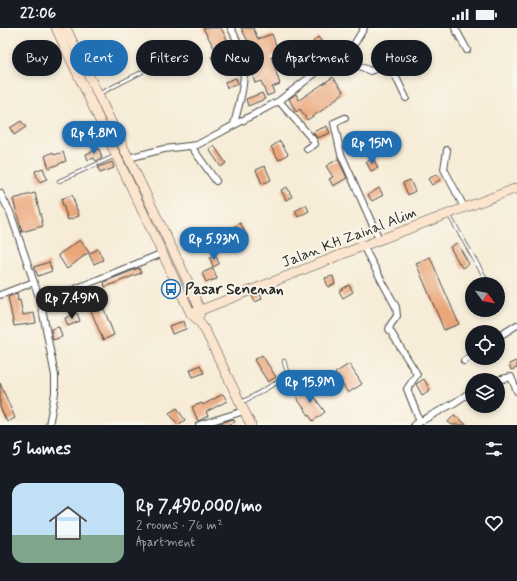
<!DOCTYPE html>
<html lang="en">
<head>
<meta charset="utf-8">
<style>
	:root { --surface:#171b24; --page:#242831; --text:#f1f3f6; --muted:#9ea1a6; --accent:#1f6fb2 }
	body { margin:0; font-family:Mynerve,sans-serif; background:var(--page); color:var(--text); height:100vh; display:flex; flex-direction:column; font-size:15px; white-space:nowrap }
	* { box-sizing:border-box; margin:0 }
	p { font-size:13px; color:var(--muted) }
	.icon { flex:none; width:22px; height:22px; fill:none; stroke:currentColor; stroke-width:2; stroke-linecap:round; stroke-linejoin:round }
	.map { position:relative; height:397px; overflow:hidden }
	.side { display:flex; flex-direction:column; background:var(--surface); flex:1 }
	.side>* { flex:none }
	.banner { position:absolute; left:12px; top:12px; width:493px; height:36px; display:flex; gap:8px }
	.needle { width:26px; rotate:122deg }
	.buttons { position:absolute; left:465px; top:249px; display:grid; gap:8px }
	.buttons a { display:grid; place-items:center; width:40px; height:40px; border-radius:50%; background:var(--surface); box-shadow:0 2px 6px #0003; font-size:20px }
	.price { position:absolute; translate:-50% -34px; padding:0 9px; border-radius:14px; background:var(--accent); color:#fff; font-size:13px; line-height:26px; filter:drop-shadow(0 1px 2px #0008) }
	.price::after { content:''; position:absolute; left:50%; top:24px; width:12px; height:9px; margin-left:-6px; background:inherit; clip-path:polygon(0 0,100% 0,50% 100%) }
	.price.current { background:#222; color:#fff }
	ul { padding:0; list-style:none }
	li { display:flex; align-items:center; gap:12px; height:100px; padding:0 12px }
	li span { display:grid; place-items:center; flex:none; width:112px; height:80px; border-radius:12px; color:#555 }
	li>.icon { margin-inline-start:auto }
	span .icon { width:48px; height:48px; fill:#fffc; stroke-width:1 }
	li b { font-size:17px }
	h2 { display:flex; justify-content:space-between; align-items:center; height:48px; padding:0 12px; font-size:17px }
	.chip { padding:0 14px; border-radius:18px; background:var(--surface); box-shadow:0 2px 6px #0003; font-size:14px; line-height:36px }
	.chip.current { background:var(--accent); color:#fff }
	.status { display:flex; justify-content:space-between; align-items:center; height:28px; padding:0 20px; background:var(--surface); direction:ltr }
	.status svg { height:11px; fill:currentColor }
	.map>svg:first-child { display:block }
	.building { fill:#eaa579 }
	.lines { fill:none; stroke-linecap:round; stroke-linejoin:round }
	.lane-casing { stroke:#494845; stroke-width:4.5 }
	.street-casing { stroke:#494845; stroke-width:8 }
	.secondary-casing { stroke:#494845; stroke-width:10 }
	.lane { stroke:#fff; stroke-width:3 }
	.street { stroke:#fff; stroke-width:6 }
	.secondary { stroke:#fce5cf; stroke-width:9 }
	.labels { text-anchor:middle; stroke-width:3.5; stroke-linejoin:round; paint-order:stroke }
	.street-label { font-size:15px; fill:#2b2b2b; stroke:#fbf7ec }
	.poi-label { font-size:15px; font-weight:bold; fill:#2b2b2b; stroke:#fbf7ec; text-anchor:start }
</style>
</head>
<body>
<div class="status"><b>22:06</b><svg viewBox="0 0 49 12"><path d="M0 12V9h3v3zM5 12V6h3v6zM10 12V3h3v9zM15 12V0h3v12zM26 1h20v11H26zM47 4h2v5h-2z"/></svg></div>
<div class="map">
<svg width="517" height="397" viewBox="0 0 517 397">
	<rect width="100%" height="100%" fill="#fbf7ec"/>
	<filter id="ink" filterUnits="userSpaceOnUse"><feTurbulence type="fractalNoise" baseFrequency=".025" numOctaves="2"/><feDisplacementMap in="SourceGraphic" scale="8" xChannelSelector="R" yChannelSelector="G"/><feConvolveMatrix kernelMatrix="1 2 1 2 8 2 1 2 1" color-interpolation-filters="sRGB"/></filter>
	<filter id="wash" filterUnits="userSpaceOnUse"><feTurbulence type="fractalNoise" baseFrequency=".012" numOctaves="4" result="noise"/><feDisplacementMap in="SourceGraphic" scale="16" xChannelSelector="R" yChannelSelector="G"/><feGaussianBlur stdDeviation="0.9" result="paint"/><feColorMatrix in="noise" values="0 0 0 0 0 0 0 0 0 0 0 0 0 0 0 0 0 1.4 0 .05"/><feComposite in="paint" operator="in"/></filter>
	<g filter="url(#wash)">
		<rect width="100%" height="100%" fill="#f6ecd7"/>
		<g id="blocks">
			<path class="building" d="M203,0H221L230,17L229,18L238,37L230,41L225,32L216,37L211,29L217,25Z
				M241,0H253L258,11L272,6L279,25L271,29L280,56L272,59L274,65L267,68L261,53L255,55L245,21L250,17Z
				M318,9L324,17L331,15L315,30L295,39L290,22L299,19L301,27L317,20L312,15Z
				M333,49L344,64L324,81L307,92L300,81L296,84L289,71L296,66L299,72Z
				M236,50L238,56L227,60L225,54Z
				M262,65L265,71L248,78L246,71Z
				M21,93L26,99L14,107L10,100Z
				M327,98L330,105L317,110L313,104Z
				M280,113L288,126L279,132L271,119Z
				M214,118L226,135L221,139L209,121Z
				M99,121L102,130L96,133L94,130L88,132L86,126Z
				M53,124L54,127L63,124L66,133L49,140L45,128Z
				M373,130L378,140L371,143L366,134Z
				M338,131L347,150L333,158L329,151L333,149L326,138Z
				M112,134L114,140L100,145L98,139Z
				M265,138L271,152L262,156L256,142Z
				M43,140L47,151L39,154L35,143Z
				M437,146L440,152L432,157L428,151Z
				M410,152L415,163L408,167L403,155Z
				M287,159L292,169L286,172L281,162Z
				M379,160L383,167L372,173L368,167Z
				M35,165L43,198L22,204L13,171Z
				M72,167L79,188L68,192L61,171Z
				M306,177L309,183L298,189L295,183Z
				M240,195L248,209L236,216L228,203Z
				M80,212L89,224L67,241L58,227Z
				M457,215L469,236L462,240L450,219Z
				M98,221L103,232L94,236L89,226Z
				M216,228L219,236L213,239L210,230Z
				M430,229L459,296L444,302L416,235Z
				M49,234L52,243L38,248L34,239Z
				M139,240L141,245L105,259L104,254Z
				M213,240L217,251L206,254L202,245Z
				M333,248L335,256L328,259L325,250Z
				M349,257L353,264L343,270L339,263Z
				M17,265L18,273L20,272L23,287L34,285L36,295L14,298L8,269Z
				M260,265L262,271L255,274L252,268Z
				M100,271L114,307L103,312L88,275Z
				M77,285L80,293L68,298L65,290Z
				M184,293L186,301L172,306L169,298Z
				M59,299L62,309L53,312L51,301Z
				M262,327L276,349L268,354L254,332Z
				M516,333L517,340L511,342L509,336Z
				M349,336L362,356L348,365L335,345Z
				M200,337L204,345L193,349L190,342Z
				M424,351L430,362L422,367L416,356Z
				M0,355L15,390L7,394L0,379Z
				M308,360L325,384L313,393L296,369Z
				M223,366L227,373L206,384L208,388L198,393L192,379L202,375L203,377Z
				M177,380L185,392L178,397L169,385Z
				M454,387L467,397H452L448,394Z
				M233,391L235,394L228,397H214Z"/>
		</g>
	</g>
	<g filter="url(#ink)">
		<use href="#blocks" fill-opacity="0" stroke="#494845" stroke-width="1"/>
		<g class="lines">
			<defs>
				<path id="lane" d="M99,66L142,44
					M59,153L115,128
					M449,187L487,253
					M241,375L288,348L284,333"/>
				<path id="street" d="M231,0C251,37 244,58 234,96
					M455,0L467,22
					M347,32L370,43L385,38L392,41L406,70
					M279,73L314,113L315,116L307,121
					M345,90L334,95L341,126L379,211
					M191,118L216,153
					M447,122L444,141L464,179
					M128,130L164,121L197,117L279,73L318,43L341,37L347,32L352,20L364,0
					M0,165L10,184L41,275
					M363,218L396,279L397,288L391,296L389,301L417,346L407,361L420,394
					M0,267L34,254
					M498,309L517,297
					M464,333L472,327
					M498,352L511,349L517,363
					M49,397L55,365V348L41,275L163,225
					M199,397L244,383
					M414,397L454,375L472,363"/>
				<path id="secondary" d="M56,0L191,286L199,293L206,304L251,397
					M66,0L191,260L200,282V286
					M191,286L363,218L517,160"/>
			</defs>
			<use href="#lane" class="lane-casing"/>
			<use href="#street" class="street-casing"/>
			<use href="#secondary" class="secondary-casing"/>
			<use href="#lane" class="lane"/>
			<use href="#street" class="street"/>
			<use href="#secondary" class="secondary"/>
		</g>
	</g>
	<defs>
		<symbol id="bus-ring" viewBox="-11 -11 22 22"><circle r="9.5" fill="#fbf7ec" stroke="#1f6fb2" stroke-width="1.5"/><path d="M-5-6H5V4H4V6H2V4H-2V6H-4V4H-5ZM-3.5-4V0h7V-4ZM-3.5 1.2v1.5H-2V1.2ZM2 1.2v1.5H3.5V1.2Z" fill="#1f6fb2"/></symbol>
	</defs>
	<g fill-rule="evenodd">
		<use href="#bus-ring" x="160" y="250" width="22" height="22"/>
	</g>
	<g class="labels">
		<g class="street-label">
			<text transform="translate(349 209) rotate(-21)" y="5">Jalan KH Zainal Alim</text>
		</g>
		<g class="poi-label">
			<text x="185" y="266">Pasar Senenan</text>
		</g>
	</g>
</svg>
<div class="buttons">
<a><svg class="needle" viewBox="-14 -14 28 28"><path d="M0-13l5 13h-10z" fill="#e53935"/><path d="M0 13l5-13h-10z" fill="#9ea1a6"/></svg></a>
<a><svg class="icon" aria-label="locate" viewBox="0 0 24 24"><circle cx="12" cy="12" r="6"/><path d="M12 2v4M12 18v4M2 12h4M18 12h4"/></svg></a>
<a><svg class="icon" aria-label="layers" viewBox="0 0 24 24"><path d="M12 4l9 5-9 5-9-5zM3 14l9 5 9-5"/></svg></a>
</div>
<b class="price" style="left:94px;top:127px">Rp 4.8M</b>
<b class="price" style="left:372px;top:137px">Rp 15M</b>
<b class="price" style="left:214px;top:233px">Rp 5.93M</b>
<b class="price current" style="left:72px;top:292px">Rp 7.49M</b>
<b class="price" style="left:310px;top:376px">Rp 15.9M</b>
<div class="banner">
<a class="chip">Buy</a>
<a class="chip current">Rent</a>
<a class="chip">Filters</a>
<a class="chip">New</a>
<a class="chip">Apartment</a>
<a class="chip">House</a>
</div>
</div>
<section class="side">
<h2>5 homes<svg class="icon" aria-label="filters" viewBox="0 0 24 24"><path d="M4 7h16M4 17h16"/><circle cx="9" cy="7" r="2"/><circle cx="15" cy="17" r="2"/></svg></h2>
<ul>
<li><span style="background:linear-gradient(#bfe0f5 65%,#7fa58c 0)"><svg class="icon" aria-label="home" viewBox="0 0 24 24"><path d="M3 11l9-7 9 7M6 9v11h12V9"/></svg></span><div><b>Rp 7,490,000/mo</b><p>2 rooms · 76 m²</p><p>Apartment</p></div><svg class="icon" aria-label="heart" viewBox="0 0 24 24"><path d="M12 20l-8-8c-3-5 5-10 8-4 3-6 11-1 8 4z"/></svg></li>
</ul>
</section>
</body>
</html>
